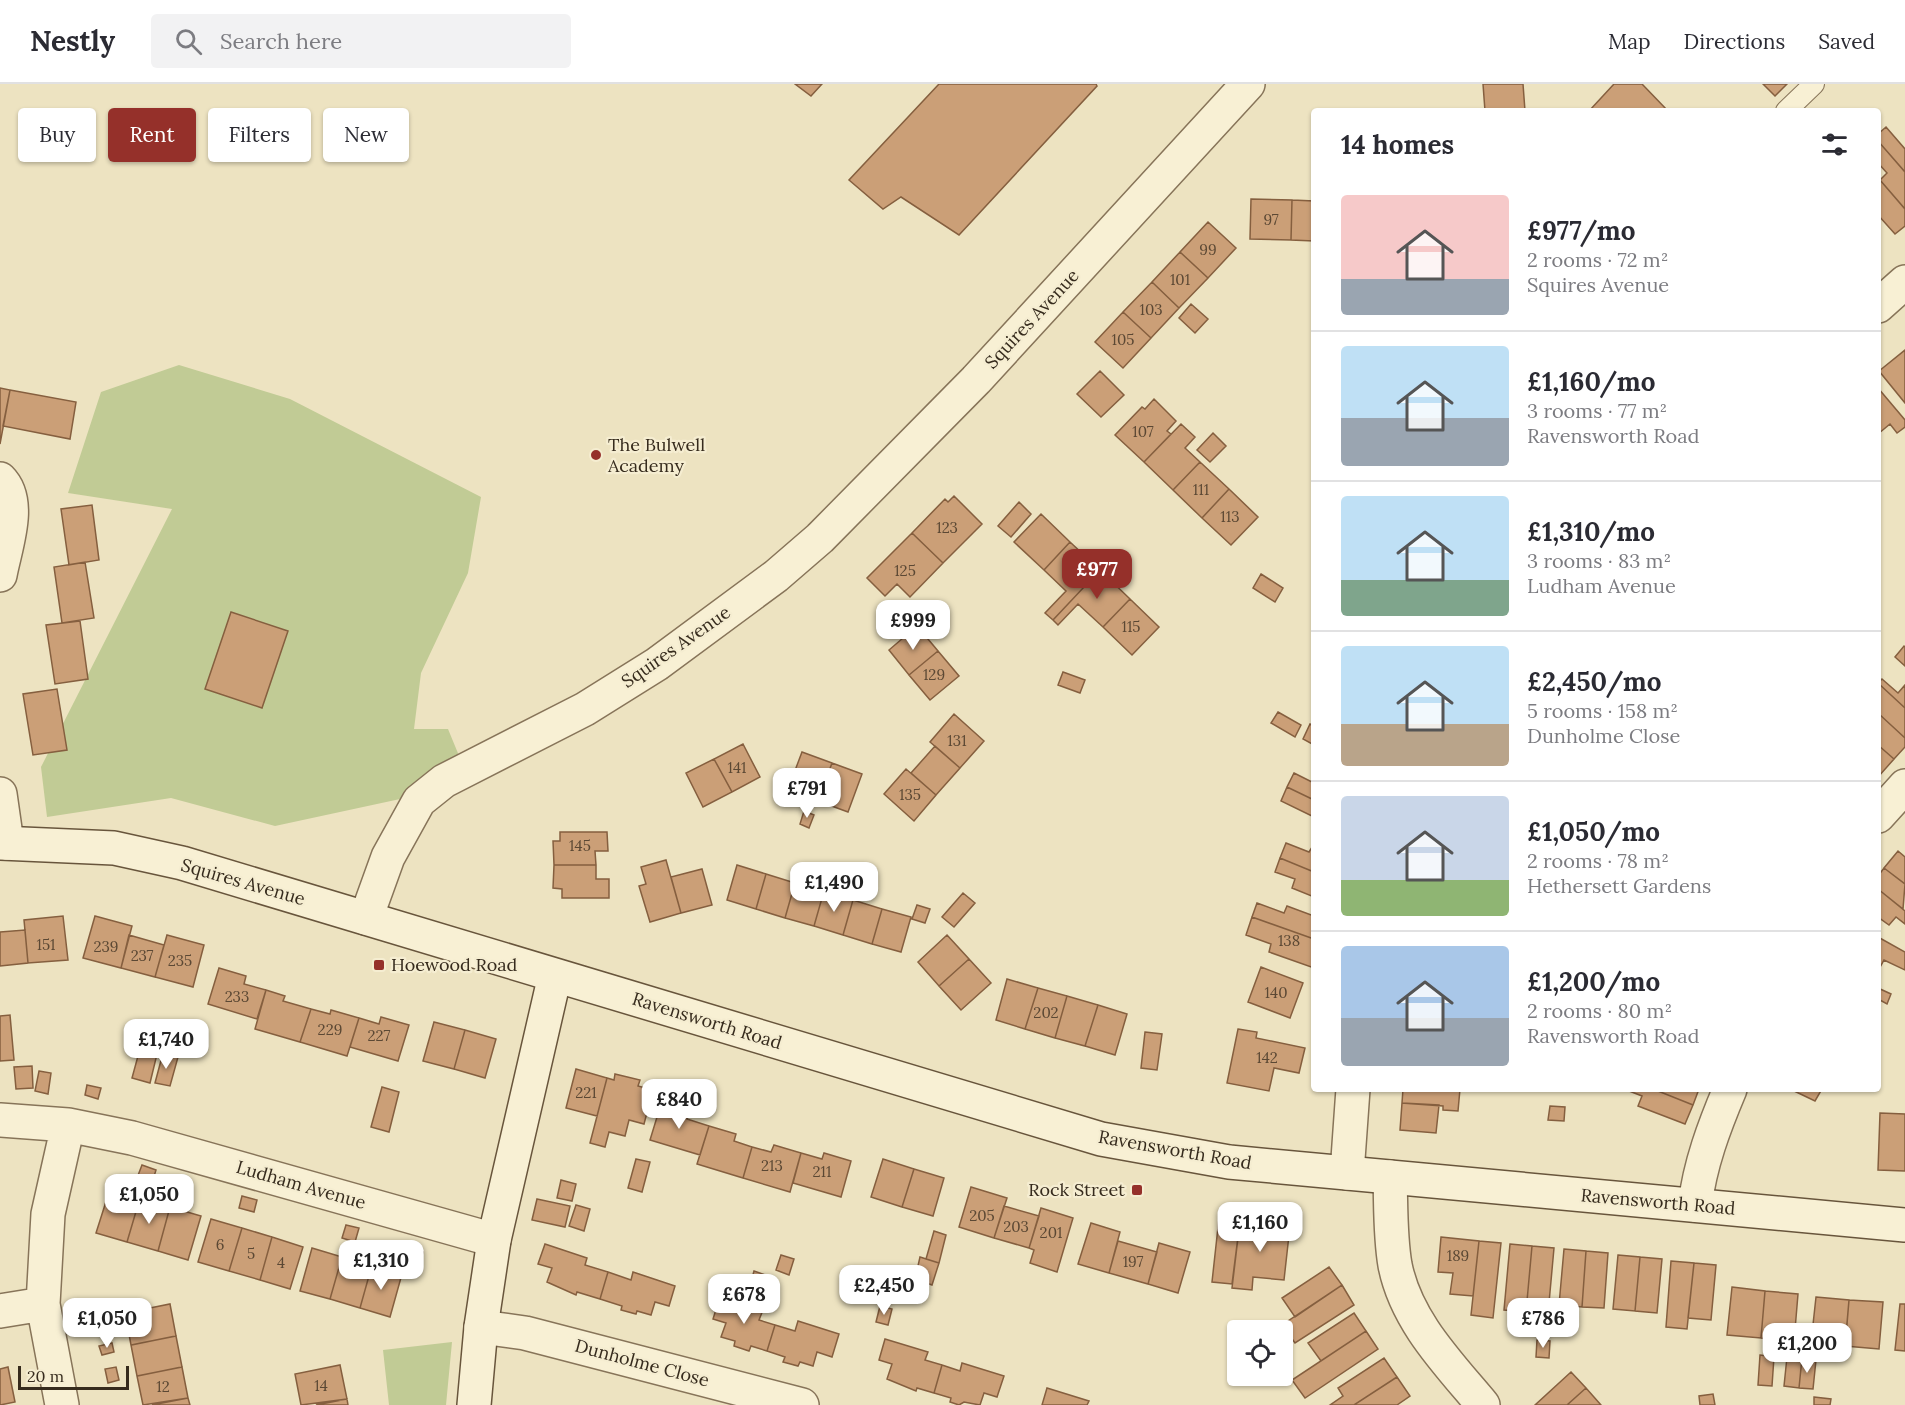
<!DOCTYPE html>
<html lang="en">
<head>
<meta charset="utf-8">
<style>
	:root { --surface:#fff; --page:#f2f2f3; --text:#2b2b33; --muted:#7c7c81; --line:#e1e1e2; --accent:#95302a }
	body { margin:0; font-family:Lora,serif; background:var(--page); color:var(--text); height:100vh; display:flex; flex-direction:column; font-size:22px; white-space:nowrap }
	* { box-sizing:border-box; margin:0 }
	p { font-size:20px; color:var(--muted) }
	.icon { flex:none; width:33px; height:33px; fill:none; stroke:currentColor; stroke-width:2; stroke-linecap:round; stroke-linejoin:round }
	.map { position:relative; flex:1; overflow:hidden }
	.panel { position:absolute; left:1311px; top:24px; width:570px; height:984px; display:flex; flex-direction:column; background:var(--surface); border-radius:6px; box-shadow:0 2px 4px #0004 }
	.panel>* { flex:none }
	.guide { position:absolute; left:18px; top:24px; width:570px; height:54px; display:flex; gap:12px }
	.buttons { position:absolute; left:1227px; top:1236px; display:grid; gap:12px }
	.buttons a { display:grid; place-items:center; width:66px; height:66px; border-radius:6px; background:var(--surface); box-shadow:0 2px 4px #0004; font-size:30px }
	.scale { position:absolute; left:18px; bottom:15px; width:111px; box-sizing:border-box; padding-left:6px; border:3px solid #362b1d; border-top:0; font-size:16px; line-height:21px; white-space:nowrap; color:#362b1d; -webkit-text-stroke:4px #f5edd1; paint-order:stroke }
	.price { position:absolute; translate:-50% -51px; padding:0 14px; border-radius:12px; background:#fff; color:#222; font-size:20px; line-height:39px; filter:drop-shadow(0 2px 3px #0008) }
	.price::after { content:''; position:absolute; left:50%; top:36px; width:18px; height:14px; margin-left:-9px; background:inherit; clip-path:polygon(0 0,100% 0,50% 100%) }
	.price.selected { background:var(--accent); color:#fff }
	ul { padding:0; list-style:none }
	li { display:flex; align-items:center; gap:18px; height:150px; padding:0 30px }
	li+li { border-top:2px solid var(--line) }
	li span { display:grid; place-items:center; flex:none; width:168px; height:120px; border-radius:6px; color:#555 }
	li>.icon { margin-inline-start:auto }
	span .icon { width:72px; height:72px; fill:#fffc; stroke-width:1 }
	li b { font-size:26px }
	h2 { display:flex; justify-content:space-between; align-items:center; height:72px; padding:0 30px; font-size:26px }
	.pill { padding:0 21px; border-radius:6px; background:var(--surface); box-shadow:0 2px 4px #0004; font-size:21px; line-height:54px }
	.pill.selected { background:var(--accent); color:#fff }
	header { display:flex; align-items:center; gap:36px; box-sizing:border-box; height:84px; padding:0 30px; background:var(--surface); border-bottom:2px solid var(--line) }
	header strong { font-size:28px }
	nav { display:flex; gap:33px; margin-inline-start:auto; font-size:21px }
	.search { width:420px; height:54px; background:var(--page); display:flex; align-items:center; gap:15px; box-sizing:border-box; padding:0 21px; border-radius:6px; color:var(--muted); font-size:22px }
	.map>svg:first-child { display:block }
	.green { fill:#c1cb95 }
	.building { fill:#cb9f77; stroke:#855f3f; stroke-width:1.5 }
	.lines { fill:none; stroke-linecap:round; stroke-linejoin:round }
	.lane-casing { stroke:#877459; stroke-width:22 }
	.street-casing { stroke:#877459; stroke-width:36 }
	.secondary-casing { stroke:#68553c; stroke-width:36 }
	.lane { stroke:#f8f0d4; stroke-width:20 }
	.street { stroke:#f8f0d4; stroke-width:33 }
	.secondary { stroke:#f8f0d4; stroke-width:33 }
	.poi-dot { fill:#95302a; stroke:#f5edd1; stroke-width:2 }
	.labels { text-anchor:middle; stroke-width:4.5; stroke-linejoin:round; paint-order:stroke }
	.number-label { font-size:15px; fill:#5b4834 }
	.street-label { font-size:18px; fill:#362b1d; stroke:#f5edd1 }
	.poi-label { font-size:18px; fill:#362b1d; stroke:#f5edd1; text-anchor:start }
</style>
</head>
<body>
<header>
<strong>Nestly</strong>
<div class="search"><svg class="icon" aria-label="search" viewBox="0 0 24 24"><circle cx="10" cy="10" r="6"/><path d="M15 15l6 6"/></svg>Search here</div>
<nav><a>Map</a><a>Directions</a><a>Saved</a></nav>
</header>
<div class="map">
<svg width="1905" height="1321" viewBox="0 0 1905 1321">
	<rect width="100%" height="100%" fill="#ede3c1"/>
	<path class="green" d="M179,281L290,315L481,413L468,489L421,589L414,645H448L462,679L414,712L275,742L171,714L47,733L41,683L172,425L68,409L101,308Z
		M452,1258L446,1321H389L383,1266Z"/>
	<path class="building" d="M795,0H822L811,12Z
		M939,0H1096L1097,2L959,151L901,113L883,125L849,96Z
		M1483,0H1523L1525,27H1485Z
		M1614,0H1642L1668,27H1589Z
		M1763,0H1787L1775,12Z
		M1886,43L1905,65V88L1878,57V50Z
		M1878,57L1905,88V125L1880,96L1887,89L1878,79Z
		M1880,96L1905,125V142L1895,150L1878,131Z
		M1251,115L1292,116L1291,156L1250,155Z
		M1292,116L1314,117V157L1291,156Z
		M1208,138L1236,164L1208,194L1180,168Z
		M1180,168L1208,194L1179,224L1152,198Z
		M1152,198L1179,224L1151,254L1123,228Z
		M1191,220L1208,235L1195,249L1179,234Z
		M1123,228L1151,254L1123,284L1095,258Z
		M1905,266V319L1879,287Z
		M1100,287L1124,311L1101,333L1077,310Z
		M0,304L10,306L0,360Z
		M1878,304L1905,336V343L1897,349L1890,340L1878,350Z
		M10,306L76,318L70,355L3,342Z
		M1154,315L1176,337L1167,347L1171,350L1144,378L1115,351L1142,323L1145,325Z
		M1181,340L1195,353L1185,364L1200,378L1173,406L1144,378Z
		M1213,349L1226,362L1210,378L1197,366Z
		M1200,378L1229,405L1202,434L1173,406Z
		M1229,405L1258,433L1231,461L1202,434Z
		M954,412L982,440L943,479L912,449L945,415L948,418Z
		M1019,418L1031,430L1011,453L998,442Z
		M92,421L99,476L69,481L61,425Z
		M1041,430L1070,458L1044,486L1014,458Z
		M912,449L943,479L910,513L897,500L885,512L867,494Z
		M1070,458L1100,486L1053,536L1045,529L1066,507L1044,486Z
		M85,478L94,534L62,539L54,483Z
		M1100,486L1130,515L1103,543L1078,520L1058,541L1053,536Z
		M1261,490L1283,504L1275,518L1253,504Z
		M1130,515L1159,543L1132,571L1103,543Z
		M231,528L288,547L262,624L205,605Z
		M80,537L88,595L55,600L46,541Z
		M917,542L938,567L909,591L889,566Z
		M1904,562L1905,563V582L1895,573Z
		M938,567L959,592L930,616L909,591Z
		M1063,588L1085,596L1080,609L1058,601Z
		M1882,595L1898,609L1905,601V624L1878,599Z
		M1878,599L1905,624V654L1879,630Z
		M57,605L67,666L33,671L23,610Z
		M1278,628L1301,641L1295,653L1271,639Z
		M954,630L984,657L960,684L930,658Z
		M1879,630L1905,654V663L1894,675L1878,661Z
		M1310,640L1314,642V661L1303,655Z
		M743,660L760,693L732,708L714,675Z
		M1878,661L1894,675L1879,692L1878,691Z
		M935,662L960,684L936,711L911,689Z
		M802,668L832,679L818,717L788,705Z
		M714,675L732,708L703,723L686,689Z
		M832,679L862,690L848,728L818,717Z
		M906,685L936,711L914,737L884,710Z
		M1294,689L1314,699V716L1287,703Z
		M1287,703L1314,716V733L1281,717Z
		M804,727L814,731L809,744L800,740Z
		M560,748H607L608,767H595L596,781H554L553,757H560Z
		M1286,759L1309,768L1314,760V788L1280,774Z
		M1898,767L1905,773V800L1884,784Z
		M1280,774L1314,788V813L1292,804L1295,795L1275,788Z
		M666,776L681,829L650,838L639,802L646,800L641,783Z
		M554,781H596V795H609V814H562V805L553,804Z
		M737,781L766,790L756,825L727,816Z
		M1884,784L1905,800L1903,825L1878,805V792Z
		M702,785L712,821L681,829L671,793Z
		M766,790L795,799L785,834L756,825Z
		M795,799L824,807L814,842L785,834Z
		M1878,805L1905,827V840L1896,833L1889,841L1878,833Z
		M824,807L853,816L843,851L814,842Z
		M963,809L975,819L954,843L942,833Z
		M853,816L882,825L872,860L843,851Z
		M1257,819L1284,829L1287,822L1314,832V855L1252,833Z
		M917,821L930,825L925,839L912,835Z
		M882,825L911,833L901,868L872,860Z
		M63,832L68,876L28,879L24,836Z
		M95,832L132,842L121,884L83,874Z
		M1252,833L1314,855V884L1269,868L1271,860L1246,851Z
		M25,846L28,879L0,882V848Z
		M129,851L164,861L155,893L121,884Z
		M167,851L204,861L193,903L155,893Z
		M947,851L969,875L939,902L918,878Z
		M1878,853L1905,868V886L1884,876L1878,887Z
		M969,875L991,899L961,926L939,902Z
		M1261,883L1303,899L1290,934L1248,918Z
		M219,884L246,892L244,900L266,906L257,935L208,920Z
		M1007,895L1038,904L1025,945L996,936Z
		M1038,904L1067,912L1055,954L1025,945Z
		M1878,904L1891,910L1887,920L1878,915Z
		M266,906L285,912L283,917L311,925L300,958L255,945Z
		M1067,912L1098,921L1085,962L1055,954Z
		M1098,921L1127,930L1115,971L1085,962Z
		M311,925L330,930L331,926L359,934L347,972L300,958Z
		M10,931L14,976L0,977V932Z
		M381,933L409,941L398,977L350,963L359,934L379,940Z
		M434,938L465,946L454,985L423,977Z
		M1238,945L1257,948L1256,954L1305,964L1299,989L1274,984L1269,1007L1227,999Z
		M465,946L496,955L485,994L454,985Z
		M1145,948L1162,950L1157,986L1141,984Z
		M141,961L158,966L150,999L132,994Z
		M163,969L178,973L170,1002L155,999Z
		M32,982L33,1004L16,1005L14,983Z
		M576,985L607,994L597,1032L566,1024Z
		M39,987L51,989L48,1010L35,1007Z
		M615,990L640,996L638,1002L653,1006L644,1040L629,1036L625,1052L609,1048L605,1063L590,1059L607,994L614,996Z
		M87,1001L101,1004L98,1015L85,1011Z
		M382,1003L399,1008L389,1048L371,1043Z
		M1403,1005H1460L1458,1027L1443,1026V1022L1402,1019Z
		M1624,1005H1653L1693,1021L1685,1040L1638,1022L1642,1012Z
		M1653,1005H1699L1693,1021Z
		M1790,1005H1822L1815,1017Z
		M1402,1019L1439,1021L1436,1049L1400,1046Z
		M661,1020L689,1028L687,1035L709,1042L700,1071L650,1056Z
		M1550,1022L1565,1023L1564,1037L1548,1036Z
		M1880,1029L1905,1030V1087L1878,1086Z
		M709,1042L736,1050L734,1057L752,1063L743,1094L697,1080Z
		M774,1061L801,1069L790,1108L743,1094L752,1063L771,1068Z
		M801,1069L822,1075L824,1069L851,1077L841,1113L793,1099Z
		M636,1075L650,1078L642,1108L628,1104Z
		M883,1075L914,1085L902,1123L871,1113Z
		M142,1081L156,1086L152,1099L137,1094Z
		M914,1085L944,1094L933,1132L902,1123Z
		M561,1096L576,1100L572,1117L557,1114Z
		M971,1103L1007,1114L994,1154L959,1143Z
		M110,1105L140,1114L127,1158L96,1149Z
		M242,1112L257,1116L254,1128L239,1124Z
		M140,1114L170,1123L158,1167L127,1158Z
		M537,1115L570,1122L565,1143L532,1136Z
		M576,1121L590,1125L584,1147L569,1142Z
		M1004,1122L1039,1132L1029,1164L994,1154Z
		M170,1123L201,1132L188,1176L158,1167Z
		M1041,1124L1073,1134L1057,1188L1030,1179L1034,1166L1029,1164Z
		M1219,1134L1240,1137L1232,1200L1212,1198Z
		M211,1135L242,1144L229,1187L198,1178Z
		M1240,1137L1290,1142L1284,1196L1253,1193L1252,1206L1232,1204Z
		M1091,1139L1120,1148L1109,1189L1078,1180Z
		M346,1141L359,1144L355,1158L342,1154Z
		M242,1144L272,1153L260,1196L229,1187Z
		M934,1147L946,1151L939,1179L926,1175Z
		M272,1153L303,1163L290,1205L260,1196Z
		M1441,1153L1479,1157L1473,1212L1450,1210L1453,1189L1438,1188Z
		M1118,1157L1157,1168L1148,1200L1109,1189Z
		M1479,1157L1501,1159L1493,1234L1471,1231Z
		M1159,1159L1190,1168L1178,1209L1148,1200Z
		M545,1160L587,1174L585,1181L608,1188L600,1215L577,1208L576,1211L547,1198L552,1184L538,1180Z
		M1510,1160L1532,1162L1526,1228L1504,1226Z
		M1532,1162L1554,1164L1548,1230L1526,1228Z
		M312,1164L342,1173L330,1215L300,1207Z
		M408,1164L423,1168L419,1183L403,1179Z
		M1564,1165L1586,1167L1582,1223L1559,1221Z
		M1586,1167L1608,1169L1604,1224L1582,1223Z
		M781,1171L794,1175L789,1191L776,1186Z
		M1618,1171L1640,1173L1635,1227L1613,1225Z
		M342,1173L372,1181L360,1224L330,1215Z
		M920,1173L939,1179L932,1201L915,1195Z
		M1640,1173L1662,1175L1657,1229L1635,1227Z
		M1671,1177L1694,1179L1687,1245L1666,1243Z
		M1694,1179L1716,1181L1711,1236L1688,1234Z
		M372,1181L402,1190L390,1233L360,1224Z
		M1329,1183L1342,1201L1295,1233L1282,1214Z
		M754,1187L768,1192L764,1202L751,1198Z
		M608,1188L631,1196L633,1188L675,1202L669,1222L655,1218L651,1231L637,1227L636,1230L621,1226L622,1222L600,1215Z
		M1342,1201L1354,1221L1295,1259L1282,1241Z
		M1732,1203L1765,1207L1761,1254L1727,1251Z
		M1765,1207L1798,1210L1794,1258L1761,1254Z
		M720,1213L763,1226L759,1236L775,1241L767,1267L751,1262L749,1267L734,1262L735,1257L721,1253L726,1239L713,1235Z
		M1816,1213L1849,1216L1844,1276L1828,1275L1830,1261L1811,1259Z
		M1849,1216L1883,1218L1879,1265L1845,1262Z
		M170,1220L176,1252L131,1261L125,1229Z
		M1900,1220H1905V1267L1895,1266Z
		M880,1222L892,1225L888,1241L876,1238Z
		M1354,1229L1366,1247L1321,1277L1308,1259Z
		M798,1237L839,1250L832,1273L817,1268L813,1282L800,1278L798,1282L783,1278L785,1273L767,1267L775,1241L795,1247Z
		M1366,1247L1378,1265L1305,1314L1292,1296Z
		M176,1252L182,1283L137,1292L131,1261Z
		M885,1255L928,1268L925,1276L942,1281L934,1309L917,1304L916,1307L887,1295L892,1280L879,1276Z
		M1537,1256L1550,1257L1549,1274L1536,1273Z
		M112,1259L114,1268L102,1271L99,1262Z
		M1760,1271L1774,1273L1772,1302L1758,1301Z
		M1787,1273L1802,1274L1799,1304L1784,1302Z
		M1384,1274L1397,1293L1354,1321H1330L1343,1312L1338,1304Z
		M1802,1274L1816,1276L1813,1305L1799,1304Z
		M962,1279L1004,1292L997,1313L984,1309L980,1321L964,1318L959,1321L950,1318L951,1314L934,1309L942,1281L960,1287Z
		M340,1281L347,1315L301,1321L295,1290Z
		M8,1283L15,1318L0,1321V1285Z
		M116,1283L119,1296L108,1299L105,1285Z
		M182,1283L188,1314L143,1321L137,1292Z
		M1571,1288L1586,1304L1567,1321H1535Z
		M1397,1293L1410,1312L1397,1321H1354Z
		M1047,1304L1089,1317L1087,1321H1042Z
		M1586,1304L1601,1321H1567Z
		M1713,1310L1715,1321H1700L1699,1312Z
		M1814,1313L1831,1315L1830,1321H1814Z
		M188,1314L190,1321H152Z
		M347,1315L348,1321H316Z"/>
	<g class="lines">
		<defs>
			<path id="lane" d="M1786,27L1814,0"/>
			<path id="street" d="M1878,222L1905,198
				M0,395C23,418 5,463 0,491
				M0,710L7,759
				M1878,732L1905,702
				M366,834L388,773L419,717L444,697L585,625L657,580L776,492L820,454L976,296L1248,0
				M0,1036L68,1041L132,1054L494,1156
				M1347,1089L1353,1005
				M1390,1093C1391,1123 1390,1152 1395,1181C1406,1237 1448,1279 1483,1321
				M1695,1121C1700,1080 1714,1043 1730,1005
				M0,1227L43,1220
				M481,1243L525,1249L802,1321
				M62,1321L43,1220L48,1130L68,1041"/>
			<path id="secondary" d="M0,759L114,764L182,779L1101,1055L1229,1078L1905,1141
				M474,1321L481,1243L494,1156L555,891"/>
		</defs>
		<use href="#lane" class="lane-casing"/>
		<use href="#street" class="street-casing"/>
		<use href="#secondary" class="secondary-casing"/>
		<use href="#lane" class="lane"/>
		<use href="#street" class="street"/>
		<use href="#secondary" class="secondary"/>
	</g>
	<g class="poi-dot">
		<circle cx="596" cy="371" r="6"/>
		<rect x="373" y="875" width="12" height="12" rx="3"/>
		<rect x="1131" y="1100" width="12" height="12" rx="3"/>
	</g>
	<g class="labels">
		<g class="number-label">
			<text x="1271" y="141">97</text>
			<text x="1208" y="171">99</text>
			<text x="1180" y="201">101</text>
			<text x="1151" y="231">103</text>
			<text x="1123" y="261">105</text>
			<text x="1143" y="353">107</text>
			<text x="1201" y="411">111</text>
			<text x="1230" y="438">113</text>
			<text x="947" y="449">123</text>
			<text x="905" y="492">125</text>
			<text x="1131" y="548">115</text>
			<text x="934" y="596">129</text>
			<text x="957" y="662">131</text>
			<text x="737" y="689">141</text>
			<text x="910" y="716">135</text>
			<text x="580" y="767">145</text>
			<text x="1289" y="862">138</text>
			<text x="46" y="866">151</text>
			<text x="106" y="868">239</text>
			<text x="142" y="877">237</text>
			<text x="180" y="882">235</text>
			<text x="1276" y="914">140</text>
			<text x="237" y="918">233</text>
			<text x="1046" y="934">202</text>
			<text x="330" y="951">229</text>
			<text x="379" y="957">227</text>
			<text x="1267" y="979">142</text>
			<text x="586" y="1014">221</text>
			<text x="772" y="1087">213</text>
			<text x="822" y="1093">211</text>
			<text x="982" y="1137">205</text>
			<text x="1016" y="1148">203</text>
			<text x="1051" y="1154">201</text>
			<text x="220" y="1166">6</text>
			<text x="251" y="1175">5</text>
			<text x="1458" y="1177">189</text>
			<text x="1133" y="1183">197</text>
			<text x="281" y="1184">4</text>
			<text x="321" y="1307">14</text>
			<text x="163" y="1308">12</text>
		</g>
		<g class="street-label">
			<text transform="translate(1032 235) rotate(-47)" y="6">Squires Avenue</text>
			<text transform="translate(676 563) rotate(-35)" y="6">Squires Avenue</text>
			<text transform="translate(243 798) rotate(16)" y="6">Squires Avenue</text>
			<text transform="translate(707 937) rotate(17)" y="6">Ravensworth Road</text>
			<text transform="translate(1175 1066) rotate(10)" y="6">Ravensworth Road</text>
			<text transform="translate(301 1101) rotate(16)" y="6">Ludham Avenue</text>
			<text transform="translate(1658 1118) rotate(5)" y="6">Ravensworth Road</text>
			<text transform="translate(642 1279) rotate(15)" y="6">Dunholme Close</text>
		</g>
		<g class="poi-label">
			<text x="608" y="367">The Bulwell<tspan x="608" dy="21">Academy</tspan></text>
			<text x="391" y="887">Hoewood Road</text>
			<text x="1125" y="1112" text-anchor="end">Rock Street</text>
		</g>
	</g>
</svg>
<div class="buttons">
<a><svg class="icon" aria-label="locate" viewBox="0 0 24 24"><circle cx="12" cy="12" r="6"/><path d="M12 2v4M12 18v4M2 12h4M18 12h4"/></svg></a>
</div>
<div class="scale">20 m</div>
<b class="price selected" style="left:1097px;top:516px">£977</b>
<b class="price" style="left:913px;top:567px">£999</b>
<b class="price" style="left:807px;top:735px">£791</b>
<b class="price" style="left:834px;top:829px">£1,490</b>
<b class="price" style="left:166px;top:986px">£1,740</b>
<b class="price" style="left:679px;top:1046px">£840</b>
<b class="price" style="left:149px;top:1141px">£1,050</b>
<b class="price" style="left:1260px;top:1169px">£1,160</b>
<b class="price" style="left:381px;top:1207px">£1,310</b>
<b class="price" style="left:884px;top:1232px">£2,450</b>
<b class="price" style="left:744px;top:1241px">£678</b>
<b class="price" style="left:107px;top:1265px">£1,050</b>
<b class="price" style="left:1543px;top:1265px">£786</b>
<b class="price" style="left:1807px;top:1290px">£1,200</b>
<div class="guide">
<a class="pill">Buy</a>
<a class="pill selected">Rent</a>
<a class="pill">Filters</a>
<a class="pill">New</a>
</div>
<section class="panel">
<h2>14 homes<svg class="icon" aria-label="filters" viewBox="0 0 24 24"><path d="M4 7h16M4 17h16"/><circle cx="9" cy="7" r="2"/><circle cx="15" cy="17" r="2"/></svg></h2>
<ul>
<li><span style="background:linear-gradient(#f6c9c9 70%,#9aa5b1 0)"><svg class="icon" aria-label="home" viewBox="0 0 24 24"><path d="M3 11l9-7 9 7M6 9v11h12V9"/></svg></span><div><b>£977/mo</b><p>2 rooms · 72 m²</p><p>Squires Avenue</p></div></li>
<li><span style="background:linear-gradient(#bfe0f5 60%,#9aa5b1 0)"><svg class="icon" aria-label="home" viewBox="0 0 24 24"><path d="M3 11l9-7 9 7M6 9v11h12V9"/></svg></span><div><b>£1,160/mo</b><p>3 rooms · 77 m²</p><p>Ravensworth Road</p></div></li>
<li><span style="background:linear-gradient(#bfe0f5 70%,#7fa58c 0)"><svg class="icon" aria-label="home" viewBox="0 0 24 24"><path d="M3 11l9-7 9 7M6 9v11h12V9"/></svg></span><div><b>£1,310/mo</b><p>3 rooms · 83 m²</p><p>Ludham Avenue</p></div></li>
<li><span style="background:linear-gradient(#bfe0f5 65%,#b9a48a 0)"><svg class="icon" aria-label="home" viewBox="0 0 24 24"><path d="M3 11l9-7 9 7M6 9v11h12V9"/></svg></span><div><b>£2,450/mo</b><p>5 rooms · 158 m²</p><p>Dunholme Close</p></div></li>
<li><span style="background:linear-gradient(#c9d6e8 70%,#8fb573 0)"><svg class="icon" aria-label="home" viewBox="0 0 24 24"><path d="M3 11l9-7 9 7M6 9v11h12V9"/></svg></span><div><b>£1,050/mo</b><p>2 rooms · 78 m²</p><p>Hethersett Gardens</p></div></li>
<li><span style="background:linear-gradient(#a9c7e8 60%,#9aa5b1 0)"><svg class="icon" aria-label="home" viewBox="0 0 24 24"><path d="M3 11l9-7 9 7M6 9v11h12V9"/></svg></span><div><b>£1,200/mo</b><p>2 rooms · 80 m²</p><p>Ravensworth Road</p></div></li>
</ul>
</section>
</div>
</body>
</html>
